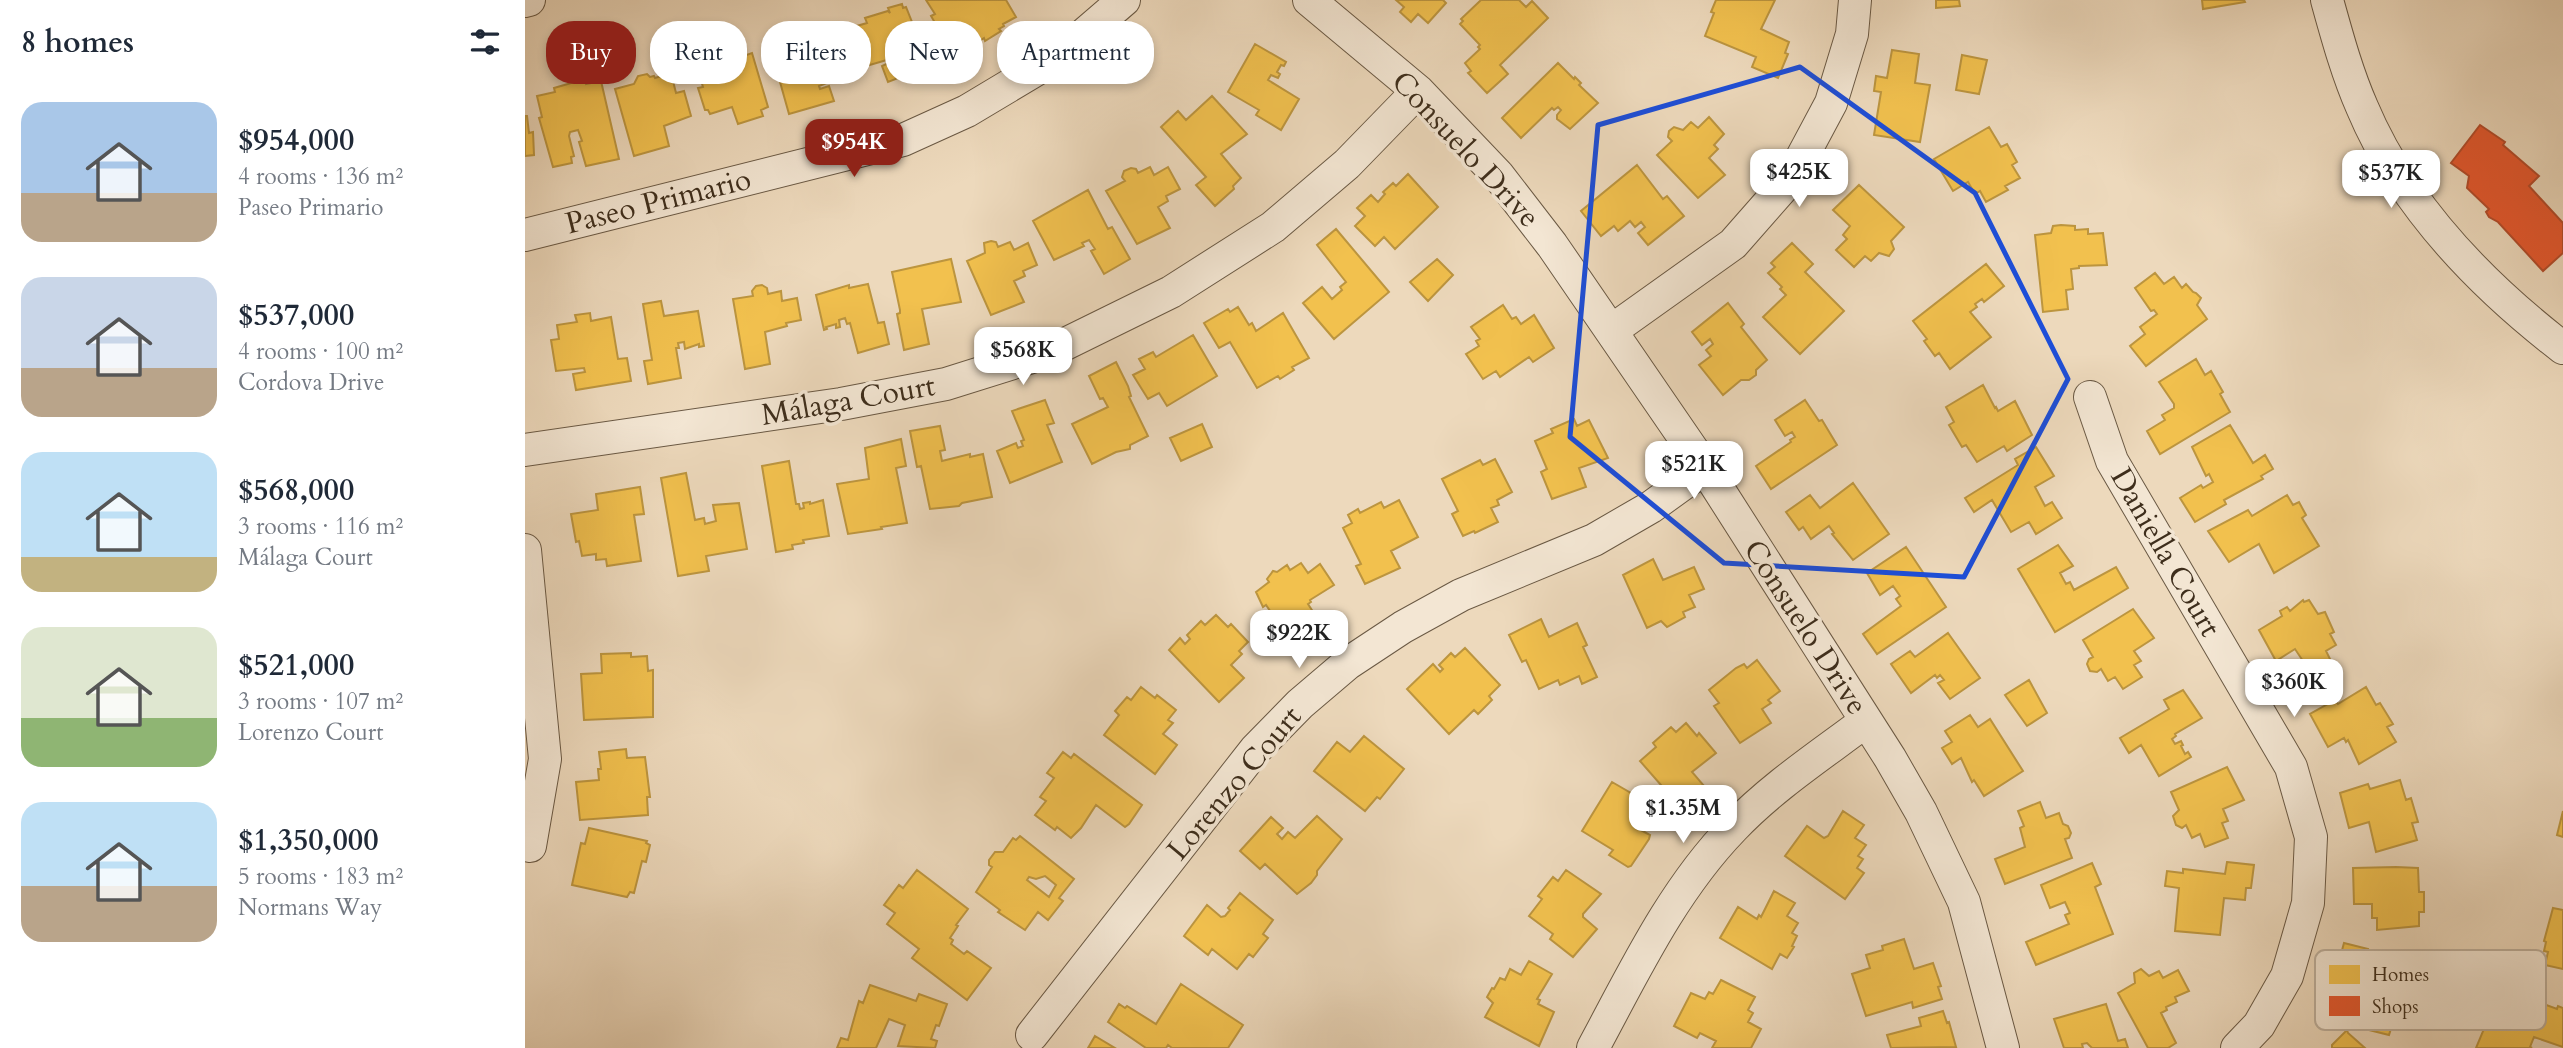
<!DOCTYPE html>
<html lang="en">
<head>
<meta charset="utf-8">
<style>
	:root { --surface:#fff; --page:#f2f2f3; --text:#1f2937; --muted:#747a83; --accent:#8f2418 }
	body { margin:0; font-family:Cardo,serif; background:var(--page); color:var(--text); height:100vh; display:flex; flex-direction:column; font-size:26px; white-space:nowrap }
	* { box-sizing:border-box; margin:0 }
	p { font-size:23px; color:var(--muted) }
	.icon { flex:none; width:38px; height:38px; fill:none; stroke:currentColor; stroke-width:2; stroke-linecap:round; stroke-linejoin:round }
	.map { position:relative; flex:1; overflow:hidden }
	.details { display:flex; flex-direction:column; background:var(--surface); width:525px }
	.details>* { flex:none }
	.guide { position:absolute; left:21px; top:21px; width:665px; height:63px; display:flex; gap:14px }
	.price { position:absolute; translate:-50% -60px; padding:0 16px; border-radius:14px; background:#fff; color:#222; font-size:23px; line-height:46px; filter:drop-shadow(0 2px 4px #0008) }
	.price::after { content:''; position:absolute; left:50%; top:42px; width:21px; height:16px; margin-left:-10px; background:inherit; clip-path:polygon(0 0,100% 0,50% 100%) }
	.price.current { background:var(--accent); color:#fff }
	ul { padding:0; list-style:none }
	li { display:flex; align-items:center; gap:21px; height:175px; padding:0 21px }
	li span { display:grid; place-items:center; flex:none; width:196px; height:140px; border-radius:21px; color:#555 }
	li>.icon { margin-inline-start:auto }
	span .icon { width:84px; height:84px; fill:#fffc; stroke-width:1 }
	li b { font-size:30px }
	h2 { display:flex; justify-content:space-between; align-items:center; height:84px; padding:0 21px; font-size:30px }
	.pill { padding:0 24px; border-radius:28px; background:var(--surface); box-shadow:0 4px 10px #0003; font-size:24px; line-height:63px }
	.pill.current { background:var(--accent); color:#fff }
	main { display:flex; flex:1; min-height:0 }
	.map>svg:first-child { display:block }
	.homes { fill:#f2c14e; stroke:#bc953f; stroke-width:2; fill-rule:evenodd }
	.shops { fill:#e4572e; stroke:#b24b29; stroke-width:2 }
	.lines { fill:none; stroke-linecap:round; stroke-linejoin:round }
	.minor-casing { stroke:#6a5944; stroke-width:34 }
	.minor { stroke:#f3e6d3; stroke-width:32 }
	.marked { fill:none; stroke:#1d4ed8; stroke-width:5; stroke-linejoin:round }
	.labels { text-anchor:middle; stroke-width:7; stroke-linejoin:round; paint-order:stroke }
	.street-label { font-size:30px; fill:#3e2e1c; stroke:#f3e6d3 }
	.key { fill:#f3e6d3; stroke:#bdaf9c; stroke-width:2 }
	.key-label { font-size:19px; fill:#3e2e1c }
</style>
</head>
<body>
<main>
<section class="details">
<h2>8 homes<svg class="icon" aria-label="filters" viewBox="0 0 24 24"><path d="M4 7h16M4 17h16"/><circle cx="9" cy="7" r="2"/><circle cx="15" cy="17" r="2"/></svg></h2>
<ul>
<li><span style="background:linear-gradient(#a9c7e8 65%,#b9a48a 0)"><svg class="icon" aria-label="home" viewBox="0 0 24 24"><path d="M3 11l9-7 9 7M6 9v11h12V9"/></svg></span><div><b>$954,000</b><p>4 rooms · 136 m²</p><p>Paseo Primario</p></div></li>
<li><span style="background:linear-gradient(#c9d6e8 65%,#b9a48a 0)"><svg class="icon" aria-label="home" viewBox="0 0 24 24"><path d="M3 11l9-7 9 7M6 9v11h12V9"/></svg></span><div><b>$537,000</b><p>4 rooms · 100 m²</p><p>Cordova Drive</p></div></li>
<li><span style="background:linear-gradient(#bfe0f5 75%,#c2b280 0)"><svg class="icon" aria-label="home" viewBox="0 0 24 24"><path d="M3 11l9-7 9 7M6 9v11h12V9"/></svg></span><div><b>$568,000</b><p>3 rooms · 116 m²</p><p>Málaga Court</p></div></li>
<li><span style="background:linear-gradient(#dfe7d0 65%,#8fb573 0)"><svg class="icon" aria-label="home" viewBox="0 0 24 24"><path d="M3 11l9-7 9 7M6 9v11h12V9"/></svg></span><div><b>$521,000</b><p>3 rooms · 107 m²</p><p>Lorenzo Court</p></div></li>
<li><span style="background:linear-gradient(#bfe0f5 60%,#b9a48a 0)"><svg class="icon" aria-label="home" viewBox="0 0 24 24"><path d="M3 11l9-7 9 7M6 9v11h12V9"/></svg></span><div><b>$1,350,000</b><p>5 rooms · 183 m²</p><p>Normans Way</p></div></li>
</ul>
</section>
<div class="map">
<svg width="2038" height="1048" viewBox="0 0 2038 1048">
	<rect width="100%" height="100%" fill="#edd9bc"/>
	<filter id="stains"><feTurbulence type="fractalNoise" baseFrequency=".00286" numOctaves="4"/><feColorMatrix values="0 0 0 0 .2 0 0 0 0 .09 0 0 0 0 .02 0 0 0 .5 -.17"/></filter>
	<radialGradient id="worn" r=".72"><stop offset=".6" stop-color="#630" stop-opacity="0"/><stop offset="1" stop-color="#630" stop-opacity=".3"/></radialGradient>
	<path class="homes" d="M401,0H481L491,17L478,24L479,26L474,29L476,31L460,41L459,38L453,42L444,26L420,40L406,16L410,14Z
		M871,0H918L921,3L903,23L893,14L886,22L875,12L879,7Z
		M956,0H994L1001,7L1007,1L1023,18L975,65L983,74L962,93L943,73L946,71L940,63L955,49L953,47L955,45L935,24L938,21L936,19Z
		M1191,0H1250L1236,29L1264,42L1260,53L1263,54L1253,78L1227,67L1231,57L1180,36L1189,13L1186,12Z
		M1411,0H1434L1435,6L1411,8Z
		M1677,0H1719L1720,2L1678,9Z
		M377,4L378,8L381,7L395,42L403,39L412,63L363,82L357,66L366,62L365,59L338,67L328,27L342,23L340,18L363,11L365,13L363,8Z
		M299,34L305,54L312,52L319,76L294,86L295,89L304,86L309,101L264,114L246,50L264,45L263,42Z
		M730,44L761,62L759,66L756,65L752,72L755,74L753,78L746,75L743,80L774,99L756,130L731,115L734,110L703,92Z
		M184,50L187,62L218,52L219,56L227,53L243,107L236,110L238,116L213,124L207,107L185,114L183,110H180L173,88L178,87L174,74L170,75L164,56Z
		M1367,50L1394,54L1390,83L1405,85L1395,142L1349,135L1356,92L1349,91L1351,76L1362,78Z
		M1437,55L1462,60L1454,94L1431,90Z
		M1033,63L1049,79L1050,77L1056,83L1054,85L1073,103L1045,129L1032,119V115L1036,110L1033,107L1029,110L1027,108L996,138L977,118Z
		M146,73L151,93L159,91L166,116L139,126L144,146L109,156L90,89L109,84L113,76L122,74L125,77L129,76L130,78Z
		M60,79L61,84L76,81L94,159L61,166L54,142L57,141L53,130L45,132L44,136L49,156L46,157L47,163L28,167L14,118L17,117L12,96L30,92L29,88Z
		M687,96L722,134L696,154L716,178L708,186L709,189L690,206L671,185L681,177L636,127L653,111L661,120Z
		M0,116H2L4,133L8,132L9,155L0,156Z
		M1184,117L1199,134L1189,145L1193,149L1184,158L1200,175L1173,198L1132,155L1147,141L1143,137L1144,131L1149,127L1158,130L1166,122L1173,128Z
		M1464,127L1476,147L1482,144L1492,162L1487,165L1495,178L1480,186L1483,190L1461,202L1455,191L1450,194L1443,182L1428,191L1409,159Z
		M1112,165L1138,199L1142,196L1159,216L1123,245L1113,233L1120,227L1116,222L1110,227L1105,221L1093,231L1089,226L1076,236L1056,211Z
		M625,167L629,175L643,167L655,189L641,196L643,201L633,207L645,228L612,244L581,191L600,181L597,177L599,171L606,168L611,169L613,173Z
		M883,174L913,207L870,249L859,237L850,246L830,226L840,216L832,208L846,195L853,202L860,194L858,192L868,183L871,186Z
		M1334,185L1379,227L1366,241L1369,249L1364,256L1354,253L1346,261L1340,256L1329,267L1311,250L1322,239L1318,235L1325,226L1308,210Z
		M563,190L583,229L587,227L605,259L579,274L566,251L570,249L564,240L557,243L559,246L529,260L508,221Z
		M1536,225L1550,226V230L1563,229V234L1578,233L1582,265L1554,266V268L1546,269L1548,289L1541,290L1543,309L1518,312L1510,235L1526,233L1528,226Z
		M811,229L864,292L809,339L778,303L797,287L807,299L817,290L815,287L821,282L792,245Z
		M466,241L471,242L473,247L485,242L489,250L503,243L512,265L498,271L500,276L489,281L499,302L466,315L442,261L460,253L459,243Z
		M1267,243L1288,264L1280,272L1319,311L1275,354L1238,317L1261,295L1255,289L1257,287L1243,273L1250,267L1246,263Z
		M426,259L436,302L397,309L404,344L379,350L372,314L375,313V310L367,272Z
		M912,259L928,275L903,301L885,282Z
		M1461,264L1479,286L1459,302L1457,299L1450,304L1452,307L1445,312L1466,337L1425,369L1414,353L1410,356L1399,341L1402,339L1388,321Z
		M1630,273L1639,284L1649,277L1657,288L1661,284L1668,292L1671,293L1676,298L1672,305L1682,319L1621,366L1605,346L1620,334L1615,327L1632,314L1629,310L1626,311L1610,288Z
		M343,284L353,323L359,322L364,344L333,353L325,323L322,324L320,318L314,320L315,327L311,328V324L301,327L302,329L299,330L291,295L324,285V288Z
		M237,285L242,288L243,294L256,291L257,301L272,298L276,320L261,323L262,326L240,332L245,364L220,369L208,299L228,296L227,291L231,286Z
		M136,301L139,316L173,311L179,346L174,347V344L160,349L159,342L153,343L154,348H151L156,378L123,384L119,361L127,360L118,304Z
		M1203,303L1219,324L1216,327L1242,360L1231,370V375L1224,380H1216L1198,395L1174,365L1186,356L1181,350L1188,344L1185,339L1177,345L1167,332Z
		M978,305L987,319L991,317L996,324L1009,315L1029,348L1008,362L1004,357L975,377L971,371L958,379L941,354L954,346L951,341L955,339L946,327Z
		M713,307L724,325L727,323L731,331L758,313L784,358L767,367L769,370L755,379L753,376L732,388L705,342L694,348L679,323L703,309L705,312Z
		M65,313L66,321L86,317L93,359L102,358L106,381L51,390L48,374L60,372L59,368L31,371L26,340L34,339L32,325L52,322L50,315Z
		M668,335L692,376L642,406L634,393L623,399L608,375L620,369L614,359L628,352L631,357Z
		M1671,359L1680,375L1686,371L1698,392L1695,394L1705,412L1635,454L1622,431L1640,420L1637,415L1649,408V404L1634,382Z
		M591,362L603,386L606,396L604,397L623,436L605,445V449L591,452L567,464L547,424L583,407L578,398L575,399L564,376Z
		M1458,385L1470,408L1471,407L1473,411L1490,401L1507,435L1482,451L1479,446L1452,462L1441,445L1437,447L1424,425L1429,422L1421,407Z
		M520,400L529,423L522,425L537,462L485,483L472,451L491,443L493,448L498,446L496,441L499,440L487,411Z
		M1280,400L1294,421L1297,420L1312,445L1246,489L1231,466L1266,442L1265,440L1270,437L1267,432L1260,436L1250,420Z
		M1049,419L1052,426L1064,420L1083,458L1054,468L1061,487L1027,499L1016,472L1022,469L1010,441L1028,433L1026,429Z
		M677,424L687,447L656,461L645,438Z
		M1705,425L1728,463L1740,455L1748,469L1736,476L1738,479L1699,500L1701,504L1670,522L1655,498L1676,485L1678,488L1688,482L1684,474L1681,476L1667,447Z
		M415,426L420,450L415,451L417,461L445,454V457L458,454L467,497L437,503L434,506L405,509L396,466L392,467L385,431Z
		M376,439L381,466L371,468L382,523L356,527L357,529L323,534L312,484L344,479L340,448Z
		M1511,447L1529,476L1510,487L1520,506L1527,502L1537,518L1511,534L1504,522L1486,532L1467,500L1449,512L1440,498L1493,465L1490,459Z
		M970,459L987,492L972,500L974,505L966,508L973,522L950,533L949,531L938,536L927,514L933,511L917,479L955,460L958,465Z
		M264,461L271,504H274L275,509L279,508L278,503L285,502V504L298,500L304,536L278,540L279,543L267,545L268,549L251,552L237,466Z
		M161,473L170,520L179,518L180,524L191,521L188,505L214,503L222,549L181,556L184,571L153,576L136,478Z
		M1328,483L1364,534L1328,560L1307,534L1309,533L1304,526L1286,539L1278,527L1274,530L1261,512L1285,495L1295,508Z
		M115,487L119,514L109,515L116,561L82,566L81,559L71,560V554L57,556L54,541L51,542L46,514L73,510L71,494Z
		M1762,495L1768,505L1774,502L1781,515L1777,518L1794,546L1749,573L1734,544L1704,562L1683,531L1723,510L1727,516Z
		M874,500L893,537L866,551L875,568L840,584L831,566L836,564L818,528L827,523L823,515L833,509L835,513L856,502L859,508Z
		M1533,545L1548,566L1535,573L1541,584L1545,582L1549,590L1591,567L1603,588L1530,632L1493,569Z
		M1381,547L1421,607L1352,654L1338,634L1376,606L1371,599L1375,596L1368,586L1355,595L1342,573Z
		M1128,559L1138,580L1169,567L1179,589L1164,595L1170,607L1158,612L1160,617L1142,627L1136,621L1122,628L1098,575Z
		M776,563L783,573L795,564L809,585L785,600L786,602L783,604L794,621L764,644L761,639L763,637L741,605L738,607L731,592L744,582L742,579L748,571L752,572L762,565L765,570Z
		M1778,600L1779,602L1784,600L1793,614L1800,612L1809,632L1805,634L1811,645L1801,651L1808,665L1788,676L1770,649L1751,661L1734,630L1757,616L1755,611L1762,607L1765,611Z
		M1608,609L1629,638L1609,651L1616,661L1609,665L1617,677L1598,689L1590,677L1583,681L1576,669L1572,672L1565,671L1562,664L1564,659L1568,657L1558,640Z
		M691,615L703,627L706,624L723,642L714,651L717,654L706,665L719,678L694,702L644,650L655,638L660,644L665,639L662,635L676,621L680,625Z
		M1016,619L1024,637L1052,623L1062,645L1058,647L1072,677L1057,684L1054,676L1035,685L1033,680L1014,689L1001,660L997,662L984,635Z
		M1423,633L1455,678L1425,699L1413,683L1419,680L1415,675L1412,678L1410,675L1386,693L1366,664L1385,651L1390,657Z
		M940,648L975,685L964,696L967,700L953,714L949,710L924,734L882,689L908,664L915,672L918,669L914,665L926,653L930,657Z
		M106,653V657L122,656L123,671L128,670V717L59,720L56,674L77,673L76,654Z
		M1232,660L1255,691L1243,700L1246,703L1237,709L1246,723L1215,743L1189,706L1194,703L1184,690L1211,668L1219,664L1222,668Z
		M1504,680L1522,713L1502,726L1480,695Z
		M616,687L630,698L632,695L651,710L643,720L648,723L638,734L652,745L630,774L579,735L594,715L590,711L602,697L606,700Z
		M1841,687L1851,705L1855,703L1868,724L1862,727L1871,742L1834,764L1823,740L1821,742L1819,738L1803,747L1785,714L1810,700L1813,704Z
		M1658,690L1677,718L1650,734L1651,736L1647,739L1650,744L1656,741L1658,745L1656,746L1660,754L1663,752L1666,757L1634,776L1616,745L1604,753L1595,738L1644,709L1639,700Z
		M1445,715L1453,727L1465,719L1498,771L1459,796L1449,780L1447,782L1436,758L1427,764L1417,748L1427,742L1420,731Z
		M1161,723L1172,736L1174,733L1191,753L1167,772L1180,787L1151,810L1132,789L1136,785L1115,761L1131,747L1128,743L1146,727L1151,732Z
		M839,736L879,769L855,799L852,797L840,811L789,771L812,742L825,752Z
		M101,749L102,758L120,757L125,797H122L123,815L55,820L51,782L74,780L73,769H76L74,752Z
		M538,752L546,758L549,754L617,805L604,824L600,827L571,805L556,828L546,838L532,827L530,830L510,815L521,801L515,797L529,778L522,773Z
		M1702,767L1719,800L1698,809L1703,821L1697,823L1703,838L1680,847L1675,834L1667,838L1661,825L1657,828L1651,825L1648,816L1654,810L1646,792Z
		M1875,780L1881,800L1886,798L1893,822L1887,823L1892,840L1851,852L1844,822L1824,828L1815,793L1843,784L1845,789Z
		M1087,782L1123,803L1115,818L1119,820L1114,829L1125,835L1124,839L1106,866L1103,867L1084,855L1088,850L1057,831Z
		M1515,802L1521,818L1534,813L1538,824L1543,826L1546,833L1544,838L1540,839L1547,858L1480,884L1470,859L1500,847L1495,828L1499,826L1493,811Z
		M1318,811L1339,825L1330,838L1341,845L1333,856L1338,859L1332,868L1339,873L1320,899L1260,856L1282,826L1299,838L1303,836Z
		M2038,811V837L2032,835Z
		M792,816L817,839L792,871V875L786,883L772,894L740,864L735,869L715,851L746,817L758,828L752,834L757,839L763,832L770,838Z
		M64,828L122,841L121,843L125,845L121,862L117,861L109,893L105,892L102,897L47,885L56,843L60,844Z
		M495,836L549,879L534,898L538,901L523,920L513,912L500,930L473,912L475,910L451,892L467,867L464,865V860L470,852H478L488,838L491,840ZM520,876L531,885L524,897L502,880L504,877L511,879Z
		M1702,862L1729,865L1726,888H1721L1720,900L1699,898L1695,935L1650,931L1654,888L1640,886L1642,871L1658,873V869L1700,874Z
		M1567,863L1576,884L1570,887L1588,934L1511,965L1501,942L1544,924L1540,915L1545,913L1540,902L1525,908L1516,885Z
		M1871,867L1893,868L1894,892H1899V912H1894V926L1852,930V918H1847V904H1829L1828,868Z
		M392,870L443,909L431,925L433,926L425,938L428,940L426,944L439,954L442,951L466,968L442,1000L387,958L394,949L362,924L370,913L359,905L374,885L378,888Z
		M1041,870L1076,894L1058,914V917L1072,929L1048,957L1025,939L1028,934L1004,916L1017,899L1013,896L1028,877L1033,881Z
		M1249,891L1270,903L1262,916L1273,923L1267,933L1272,936L1267,946L1269,947L1262,958L1255,954L1247,969L1195,938L1213,907L1232,919L1234,915L1236,917Z
		M715,893L748,920L738,934L743,938L728,957L724,954L712,969L687,949L683,955L659,936L682,905L696,917L700,916L705,910L703,908Z
		M2028,908L2038,910V969L2020,965L2023,952L2019,951L2021,942L2019,941Z
		M1379,939L1389,969L1408,963L1416,986L1413,987L1417,999L1388,1008L1387,1002L1341,1016L1327,974L1345,968L1341,955L1358,950L1357,946Z
		M1819,943L1843,949L1842,954L1885,966L1881,982L1884,985L1881,994L1876,996L1864,1035L1832,1027L1836,1011L1832,1010L1836,994L1829,993L1832,983L1825,981L1822,991L1807,987Z
		M1004,961L1027,974L1012,999L1015,1000L1013,1004L1029,1012L1014,1046L960,1017L968,1003L962,997L967,988L969,989L975,978L980,980L985,969L996,975Z
		M1616,969L1624,976L1634,971L1638,978L1653,970L1664,991L1650,997L1652,1002L1641,1007L1642,1010L1636,1013L1651,1043L1643,1048H1623L1593,993L1610,983L1609,973Z
		M1196,980L1230,997L1223,1010L1228,1013L1223,1022L1236,1029L1226,1048H1187L1191,1041L1175,1033L1172,1038L1149,1026L1166,993L1180,999L1184,992L1188,994Z
		M656,984L718,1025L703,1048H647L643,1045L641,1048H621L583,1022L594,1004L600,1008L602,1006L631,1024Z
		M345,985L391,1001L394,994L422,1004L414,1026L411,1025L406,1039L412,1041L410,1048L373,1046L380,1025L364,1019L351,1048H312L316,1038L323,1040L334,1001L338,1003Z
		M1974,993L2013,1009L2016,1003L2032,1009L2033,1006L2038,1008V1047L2009,1037L2005,1047L2007,1048H1951Z
		M1581,1004L1593,1041L1600,1039L1603,1048H1567L1562,1043L1557,1044L1558,1048H1539L1529,1019Z
		M1418,1011L1422,1023L1424,1022L1431,1047L1366,1048L1362,1035L1396,1026L1394,1018Z
		M1822,1030L1823,1033L1840,1048H1807V1045Z
		M570,1036L590,1048H563Z"/>
	<path class="shops" d="M1955,125L1980,142L1978,145L2014,176L2004,186L2038,223V253L2018,271L1973,222L1964,217L1961,212L1964,209L1942,188L1944,176L1926,163Z"/>
	<g class="lines">
		<defs>
			<path id="minor" d="M784,0L893,91L973,175L1027,245L1180,468L1365,758L1396,812L1439,902L1478,1048
				M1802,0C1812,36 1822,73 1837,107C1878,205 1955,284 2038,348
				M0,1L4,0
				M0,235L378,140L442,111L534,56L599,0
				M1086,331L1208,244L1266,178L1306,103L1327,34L1330,0
				M1565,397L1587,461L1766,767L1786,837L1783,903L1762,976L1734,1025L1712,1048
				M0,450L316,404L421,384L526,351L646,292L748,227L822,164L893,91
				M0,550L20,759L5,846
				M507,1035L730,750L775,704L822,664L878,627L936,595L1069,540L1126,507L1180,468
				M1068,1048C1109,972 1147,891 1208,828C1247,787 1296,755 1341,721"/>
		</defs>
		<use href="#minor" class="minor-casing"/>
		<use href="#minor" class="minor"/>
	</g>
	<path class="marked" d="M1275,67L1450,193L1543,379L1439,577L1199,563L1045,437L1073,125Z"/>
	<g class="labels">
		<g class="street-label">
			<text transform="translate(941 149) rotate(47)" y="10">Consuelo Drive</text>
			<text transform="translate(133 201) rotate(-14)" y="10">Paseo Primario</text>
			<text transform="translate(323 400) rotate(-10)" y="10">Málaga Court</text>
			<text transform="translate(1641 552) rotate(60)" y="10">Daniella Court</text>
			<text transform="translate(1281 627) rotate(57)" y="10">Consuelo Drive</text>
			<text transform="translate(709 783) rotate(-50)" y="10">Lorenzo Court</text>
		</g>
	</g>
	<rect x="1790" y="950" width="231" height="80" rx="10" class="key"/>
	<rect x="1804" y="965" width="31" height="19" fill="#f2c14e"/>
	<rect x="1804" y="996" width="31" height="20" fill="#e4572e"/>
	<g class="key-label">
		<text x="1847" y="981">Homes</text>
		<text x="1847" y="1013">Shops</text>
	</g>
	<rect width="100%" height="100%" filter="url(#stains)"/>
	<rect width="100%" height="100%" fill="url(#worn)"/>
</svg>
<b class="price current" style="left:329px;top:179px">$954K</b>
<b class="price" style="left:1274px;top:209px">$425K</b>
<b class="price" style="left:1866px;top:210px">$537K</b>
<b class="price" style="left:498px;top:387px">$568K</b>
<b class="price" style="left:1169px;top:501px">$521K</b>
<b class="price" style="left:774px;top:670px">$922K</b>
<b class="price" style="left:1769px;top:719px">$360K</b>
<b class="price" style="left:1158px;top:845px">$1.35M</b>
<div class="guide">
<a class="pill current">Buy</a>
<a class="pill">Rent</a>
<a class="pill">Filters</a>
<a class="pill">New</a>
<a class="pill">Apartment</a>
</div>
</div>
</main>
</body>
</html>
